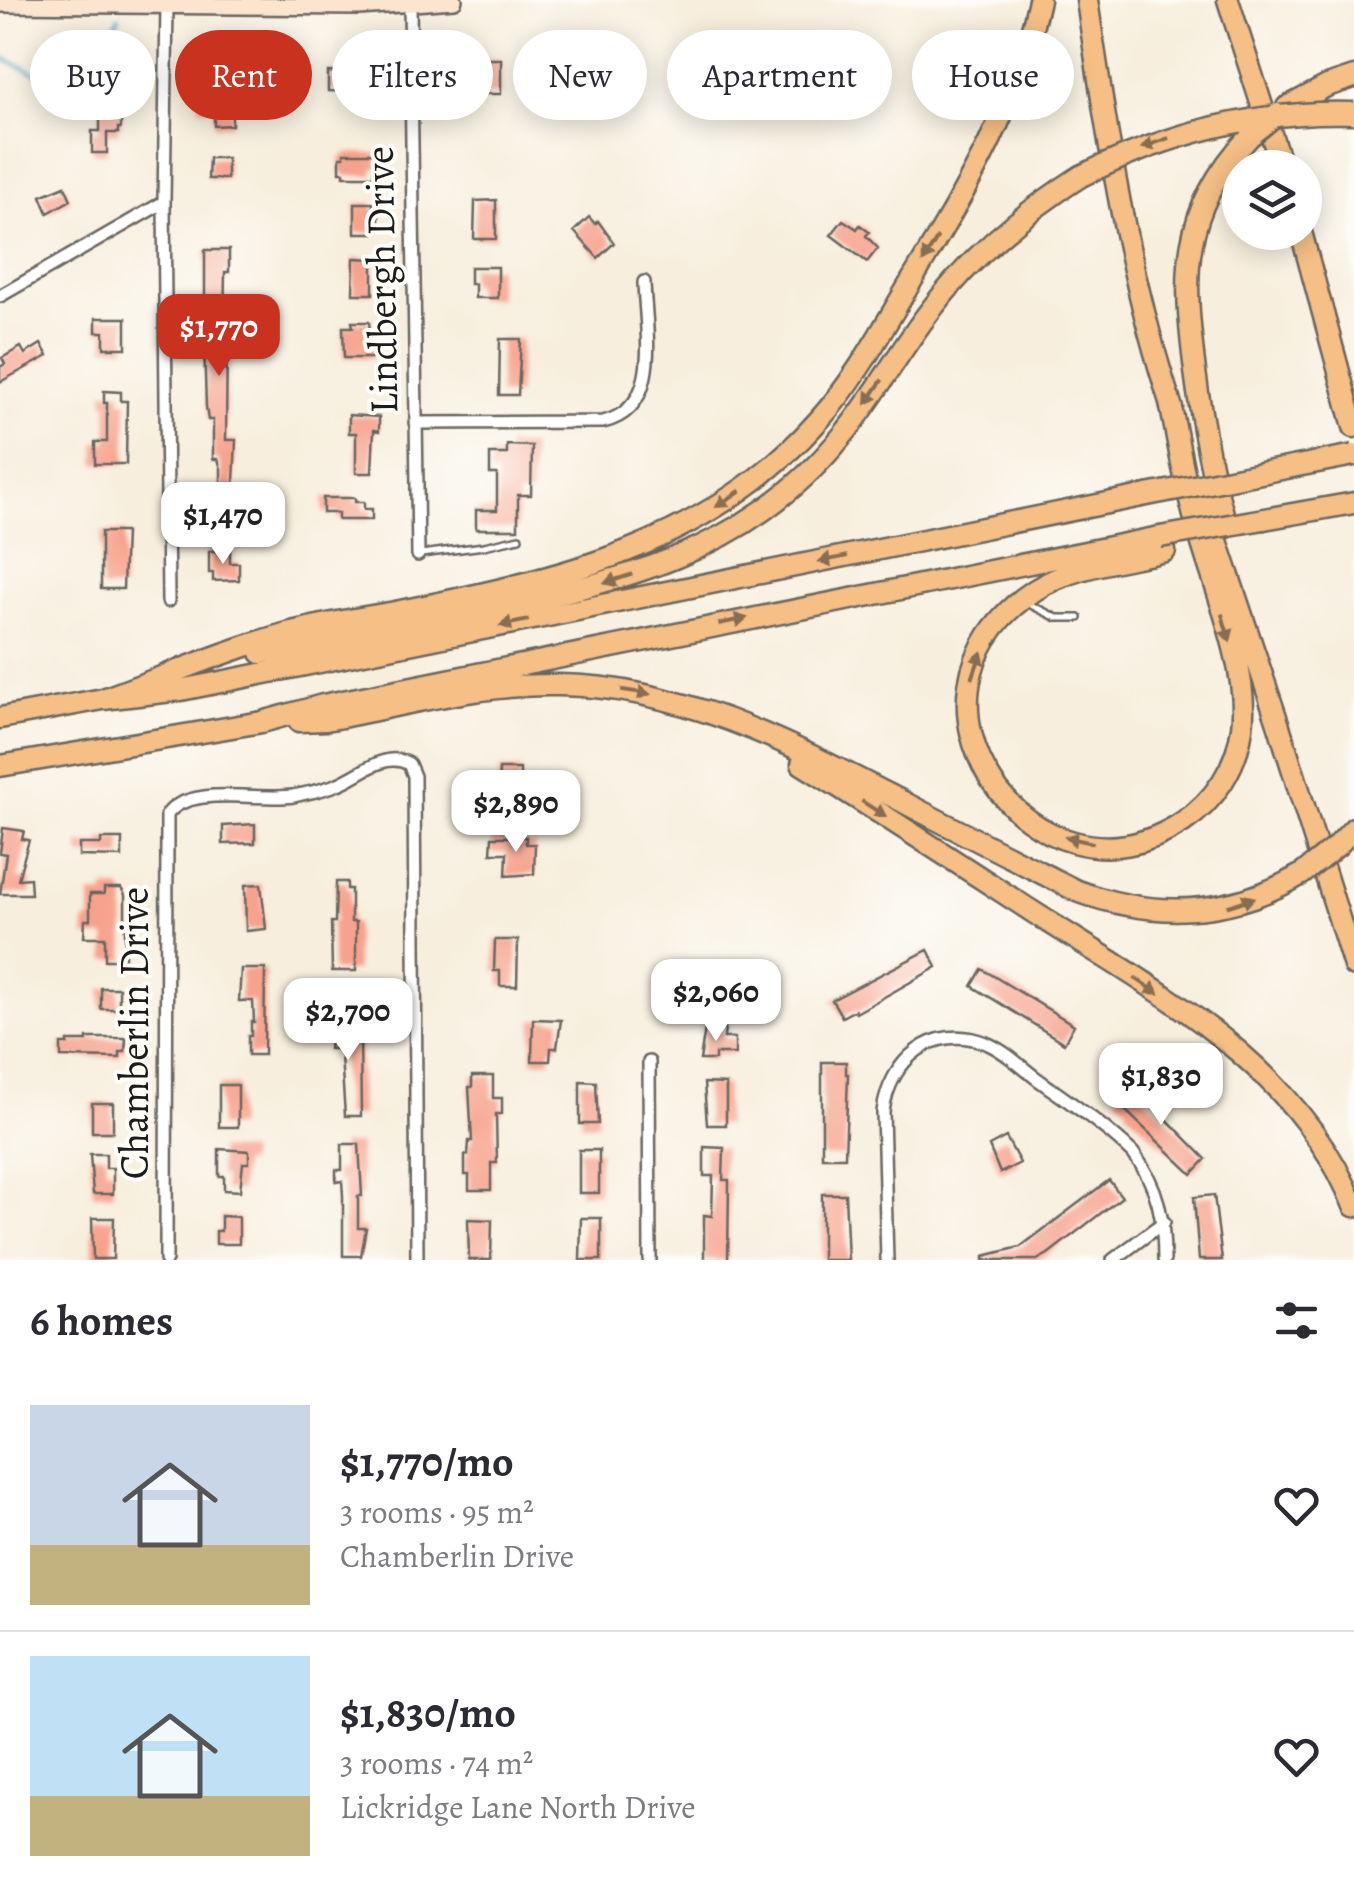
<!DOCTYPE html>
<html lang="en">
<head>
<meta charset="utf-8">
<style>
	:root { --surface:#fff; --page:#f2f2f3; --text:#2b2b33; --muted:#7c7c81; --line:#e1e1e2; --accent:#c8321e }
	body { margin:0; font-family:Alegreya,serif; background:var(--page); color:var(--text); height:100vh; display:flex; flex-direction:column; font-size:38px; white-space:nowrap }
	* { box-sizing:border-box; margin:0 }
	p { font-size:32px; color:var(--muted) }
	.icon { flex:none; width:55px; height:55px; fill:none; stroke:currentColor; stroke-width:2; stroke-linecap:round; stroke-linejoin:round }
	.map { position:relative; height:1260px; overflow:hidden }
	.side { display:flex; flex-direction:column; background:var(--surface); flex:1 }
	.side>* { flex:none }
	.guide { position:absolute; left:30px; top:30px; width:1295px; height:90px; display:flex; gap:20px }
	.fabs { position:absolute; left:1222px; top:150px; display:grid; gap:20px }
	.fabs a { display:grid; place-items:center; width:100px; height:100px; border-radius:50%; background:var(--surface); box-shadow:0 5px 25px #0003; font-size:50px }
	.price { position:absolute; translate:-50% -85px; padding:0 22px; border-radius:20px; background:#fff; color:#222; font-size:32px; line-height:65px; filter:drop-shadow(0 2px 5px #0008) }
	.price::after { content:''; position:absolute; left:50%; top:60px; width:30px; height:22px; margin-left:-15px; background:inherit; clip-path:polygon(0 0,100% 0,50% 100%) }
	.price.on { background:var(--accent); color:#fff }
	ul { padding:0; list-style:none }
	li { display:flex; align-items:center; gap:30px; height:250px; padding:0 30px }
	li+li { border-top:2px solid var(--line) }
	li span { display:grid; place-items:center; flex:none; width:280px; height:200px; border-radius:0px; color:#555 }
	li>.icon { margin-inline-start:auto }
	span .icon { width:120px; height:120px; fill:#fffc; stroke-width:1 }
	li b { font-size:42px }
	h2 { display:flex; justify-content:space-between; align-items:center; height:120px; padding:0 30px; font-size:42px }
	.chip { padding:0 35px; border-radius:45px; background:var(--surface); box-shadow:0 5px 25px #0003; font-size:35px; line-height:90px }
	.chip.on { background:var(--accent); color:#fff }
	.map>svg:first-child { display:block }
	.lines { fill:none; stroke-linecap:round; stroke-linejoin:round }
	.stream { stroke:#48a7c7; stroke-width:4 }
	.building { fill:#f7a28c }
	.service-casing { stroke:#696660; stroke-width:10 }
	.minor-casing { stroke:#696660; stroke-width:16 }
	.secondary-casing { stroke:#696660; stroke-width:20 }
	.motorway-casing { stroke:#696660; stroke-width:25 }
	.service { stroke:#fff; stroke-width:5 }
	.minor { stroke:#fff; stroke-width:11 }
	.secondary { stroke:#fbe5cf; stroke-width:15 }
	.motorway { stroke:#f5bf86; stroke-width:20 }
	.motorway-bridge-casing { stroke:#696660; stroke-width:25; stroke-linecap:butt }
	.motorway-bridge { stroke:#f5bf86; stroke-width:20 }
	.oneway { fill:#886e51 }
	.labels { text-anchor:middle; stroke-width:8; stroke-linejoin:round; paint-order:stroke }
	.street-label { font-size:40px; fill:#1c1c1c; stroke:#fdfcf7 }
</style>
</head>
<body>
<div class="map">
<svg width="1354" height="1260" viewBox="0 0 1354 1260">
	<rect width="100%" height="100%" fill="#fdfcf7"/>
	<filter id="ink" filterUnits="userSpaceOnUse"><feTurbulence type="fractalNoise" baseFrequency=".01" numOctaves="2"/><feDisplacementMap in="SourceGraphic" scale="20" xChannelSelector="R" yChannelSelector="G"/><feConvolveMatrix kernelMatrix="1 2 1 2 8 2 1 2 1" color-interpolation-filters="sRGB"/></filter>
	<filter id="wash" filterUnits="userSpaceOnUse"><feTurbulence type="fractalNoise" baseFrequency=".0048" numOctaves="4" result="noise"/><feDisplacementMap in="SourceGraphic" scale="40" xChannelSelector="R" yChannelSelector="G"/><feGaussianBlur stdDeviation="2.25" result="paint"/><feColorMatrix in="noise" values="0 0 0 0 0 0 0 0 0 0 0 0 0 0 0 0 0 1.4 0 .05"/><feComposite in="paint" operator="in"/></filter>
	<g filter="url(#wash)">
		<rect width="100%" height="100%" fill="#f7eedd"/>
		<g class="lines">
			<path class="stream" d="M0,57L38,74L59,88C99,80 105,51 119,17"/>
		</g>
		<g id="blocks">
			<path class="building" d="M458,58V92H449V97H437V59Z
				M481,59H501V94H481Z
				M328,72L354,73V92L328,91Z
				M286,74V97H258V76Z
				M199,87L245,88V108H232V125L214,126V108H199Z
				M100,102L121,104V128H118V133H107V153H92V131H100Z
				M344,153H378V168H374L373,176H344V172H340V157H344Z
				M209,158H227V179H208Z
				M65,186L71,200L48,213L41,196Z
				M496,200V239H474L475,201Z
				M355,203H373V210H379V226H373V233H355Z
				M589,217L595,224L598,221L614,243L598,258L574,231Z
				M843,220L857,229L860,225L869,232L866,236L878,248L867,262L831,235Z
				M205,250H229V272H225L224,325L227,326L226,440H236L232,522H213V500H221V469L218,459H213V420H208L206,407L204,343H210L211,320H205Z
				M354,258L373,259V294H353Z
				M470,267H498V298H475V284H470Z
				M96,318H126V348H104V332H96Z
				M352,322H369L373,358H344L343,327H353Z
				M500,339H521L518,395H499Z
				M41,344L48,356L0,382V367L5,364L2,358L21,347L25,354Z
				M104,391L121,392V401H127L126,464H95V442H107V403H104Z
				M349,415L379,417V431L374,430L372,473H356V433H349Z
				M507,445L532,446L531,495H518V529H476V510H497V474H490V454H507Z
				M323,498H355V502H364V509H372V520H338V513H323Z
				M101,532H125L123,589H101Z
				M209,551H230V563H239V580L213,581V573H209Z
				M499,769H520V815H497Z
				M255,824V843L223,844V826Z
				M3,828L24,831L22,839L29,840L18,879L30,878L31,894H0L6,854L0,853Z
				M492,837H526V844H535L534,874L506,876L507,853H491Z
				M101,839H122V857L79,856V844H101Z
				M336,882H347V889H351V922H356V971H332L331,922H335Z
				M261,884L266,929L246,931L245,885Z
				M104,888H121L125,895V960H105V937H84L85,920H90V894H104Z
				M495,940H518L517,986H500V971H494Z
				M928,950L937,967L856,1013L855,1010L842,1017L832,1000Z
				M241,969H265L264,1055H248V1036H251V1022H254L253,1001H239Z
				M982,969L1074,1025L1064,1043L972,986Z
				M101,988H119V1009H101Z
				M333,1016H349V1032H360L361,1116H345L341,1056L339,1049H329Z
				M533,1019L561,1020L557,1048H551L550,1061H532Z
				M705,1028H725L724,1038H735V1054H715V1060H700Z
				M87,1038H126L125,1052H120V1058L61,1057V1044H68V1041H87Z
				M822,1062H846V1074H848L845,1157H822Z
				M472,1076H493V1098H502V1114H496L497,1163H491V1190H469V1175H465V1155H468L469,1141H472L469,1087H472Z
				M580,1081L596,1082L598,1124H580Z
				M704,1083L726,1084V1125H707Z
				M1131,1083L1206,1159L1192,1174L1125,1110L1127,1108L1116,1097Z
				M219,1085H238V1127H219Z
				M92,1103H113V1132H92Z
				M1006,1137L1020,1163L1000,1173L989,1146Z
				M342,1144H359L362,1196H358V1228H366L361,1256H343V1196L342,1181L336,1182V1170H342Z
				M704,1147L724,1148L723,1180H729L728,1260H704V1215L712,1216L713,1176H704Z
				M219,1149L249,1151V1163H243L240,1191L224,1190V1176H219Z
				M579,1150H599V1193H579Z
				M90,1154H106V1168H113V1194H93Z
				M1109,1180L1122,1197L1048,1254L1037,1260H984V1256L1020,1247Z
				M822,1194H845L848,1260H822Z
				M1214,1195L1222,1260H1199L1194,1197Z
				M221,1216L239,1217V1244H216V1231H221Z
				M92,1218H114L113,1259H93Z
				M581,1218H601V1260H580Z
				M468,1219L492,1220L491,1260H469Z"/>
		</g>
	</g>
	<g filter="url(#ink)">
		<use href="#blocks" fill-opacity="0" stroke="#696660" stroke-width="2.5"/>
		<g class="lines">
			<defs>
				<path id="service" d="M421,554L484,546L519,538
					M1031,605L1057,618H1079"/>
				<path id="minor" d="M167,5L164,202L168,601
					M410,5L418,555
					M0,296L164,202
					M415,423L603,422C664,408 645,329 644,282
					M649,1062L650,1260
					M166,1260L167,815C187,784 260,801 293,796C308,793 324,790 338,784C361,775 385,750 409,764L414,776L417,1260
					M887,1260L883,1112C889,1061 933,1022 986,1043C1004,1050 1020,1066 1036,1078C1069,1102 1104,1125 1133,1153C1159,1187 1164,1219 1164,1260
					M1113,1260L1164,1222"/>
				<path id="secondary" d="M0,4L359,7L454,0"/>
				<path id="motorway" d="M1087,0C1107,137 1128,276 1172,408
					M1228,0L1282,168
					M1287,107L1327,86L1354,77
					M1301,232L1354,427
					M1199,487L1278,723L1354,966
					M1264,519L1354,503
					M1227,527C1211,475 1202,425 1195,371C1183,275 1179,212 1250,136
					M1165,551C1123,561 1072,566 1035,590C874,695 1034,921 1183,822C1215,801 1237,766 1242,728C1250,668 1212,583 1196,523C1184,482 1178,439 1169,398
					M261,653C328,643 395,627 462,614C609,584 743,559 843,435C875,396 899,351 930,311C972,255 1023,213 1081,176
					M103,699C164,677 226,650 288,633C325,623 363,618 400,611C558,579 708,546 819,420C858,377 885,324 915,275C970,183 1016,106 1039,0
					M0,718L103,699L181,690L1147,495
					M299,721L326,720C402,706 481,683 559,685C685,686 798,748 907,804C964,834 1020,862 1077,891C1154,919 1230,917 1302,874
					M802,764C880,812 956,862 1033,912C1155,990 1298,1064 1354,1206
					M0,766L262,722L323,705L1160,537
					M1338,845L1354,828"/>
			</defs>
			<use href="#service" class="service-casing"/>
			<use href="#minor" class="minor-casing"/>
			<use href="#secondary" class="secondary-casing"/>
			<use href="#motorway" class="motorway-casing"/>
			<use href="#service" class="service"/>
			<use href="#minor" class="minor"/>
			<use href="#secondary" class="secondary"/>
			<use href="#motorway" class="motorway"/>
			<defs>
				<path id="motorway-bridge" d="M1250,136L1277,114
					M1081,176C1170,133 1255,110 1354,113
					M1147,495L1354,455
					M1160,537L1264,519
					M1302,874L1338,845"/>
			</defs>
			<use href="#motorway-bridge" class="motorway-bridge-casing"/>
			<use href="#motorway-bridge" class="motorway-bridge"/>
		</g>
		<defs><path id="oneway-solid" d="M-6-.8H1V-3.2L6.5 0L1 3.2V.8H-6Z" transform="scale(2.5)"/></defs>
		<g class="oneway">
			<use href="#oneway-solid" transform="translate(1155 143) rotate(160)"/>
			<use href="#oneway-solid" transform="translate(930 250) rotate(121)"/>
			<use href="#oneway-solid" transform="translate(874 392) rotate(124)"/>
			<use href="#oneway-solid" transform="translate(728 499) rotate(146)"/>
			<use href="#oneway-solid" transform="translate(833 559) rotate(169)"/>
			<use href="#oneway-solid" transform="translate(618 579) rotate(162)"/>
			<use href="#oneway-solid" transform="translate(733 621) rotate(-12)"/>
			<use href="#oneway-solid" transform="translate(514 623) rotate(169)"/>
			<use href="#oneway-solid" transform="translate(1226 628) rotate(74)"/>
			<use href="#oneway-solid" transform="translate(977 665) rotate(-71)"/>
			<use href="#oneway-solid" transform="translate(636 692) rotate(9)"/>
			<use href="#oneway-solid" transform="translate(874 809) rotate(33)"/>
			<use href="#oneway-solid" transform="translate(1079 840) rotate(-168)"/>
			<use href="#oneway-solid" transform="translate(1241 902) rotate(-18)"/>
			<use href="#oneway-solid" transform="translate(1147 986) rotate(33)"/>
		</g>
	</g>
	<g class="labels">
		<g class="street-label">
			<text transform="translate(381 280) rotate(-91)" y="14">Lindbergh Drive</text>
			<text transform="translate(134 1033) rotate(-90)" y="14">Chamberlin Drive</text>
		</g>
	</g>
</svg>
<div class="fabs">
<a><svg class="icon" aria-label="layers" viewBox="0 0 24 24"><path d="M12 4l9 5-9 5-9-5zM3 14l9 5 9-5"/></svg></a>
</div>
<b class="price on" style="left:219px;top:379px">$1,770</b>
<b class="price" style="left:223px;top:567px">$1,470</b>
<b class="price" style="left:516px;top:855px">$2,890</b>
<b class="price" style="left:716px;top:1044px">$2,060</b>
<b class="price" style="left:348px;top:1063px">$2,700</b>
<b class="price" style="left:1161px;top:1128px">$1,830</b>
<div class="guide">
<a class="chip">Buy</a>
<a class="chip on">Rent</a>
<a class="chip">Filters</a>
<a class="chip">New</a>
<a class="chip">Apartment</a>
<a class="chip">House</a>
</div>
</div>
<section class="side">
<h2>6 homes<svg class="icon" aria-label="filters" viewBox="0 0 24 24"><path d="M4 7h16M4 17h16"/><circle cx="9" cy="7" r="2"/><circle cx="15" cy="17" r="2"/></svg></h2>
<ul>
<li><span style="background:linear-gradient(#c9d6e8 70%,#c2b280 0)"><svg class="icon" aria-label="home" viewBox="0 0 24 24"><path d="M3 11l9-7 9 7M6 9v11h12V9"/></svg></span><div><b>$1,770/mo</b><p>3 rooms · 95 m²</p><p>Chamberlin Drive</p></div><svg class="icon" aria-label="heart" viewBox="0 0 24 24"><path d="M12 20l-8-8c-3-5 5-10 8-4 3-6 11-1 8 4z"/></svg></li>
<li><span style="background:linear-gradient(#bfe0f5 70%,#c2b280 0)"><svg class="icon" aria-label="home" viewBox="0 0 24 24"><path d="M3 11l9-7 9 7M6 9v11h12V9"/></svg></span><div><b>$1,830/mo</b><p>3 rooms · 74 m²</p><p>Lickridge Lane North Drive</p></div><svg class="icon" aria-label="heart" viewBox="0 0 24 24"><path d="M12 20l-8-8c-3-5 5-10 8-4 3-6 11-1 8 4z"/></svg></li>
</ul>
</section>
</body>
</html>
